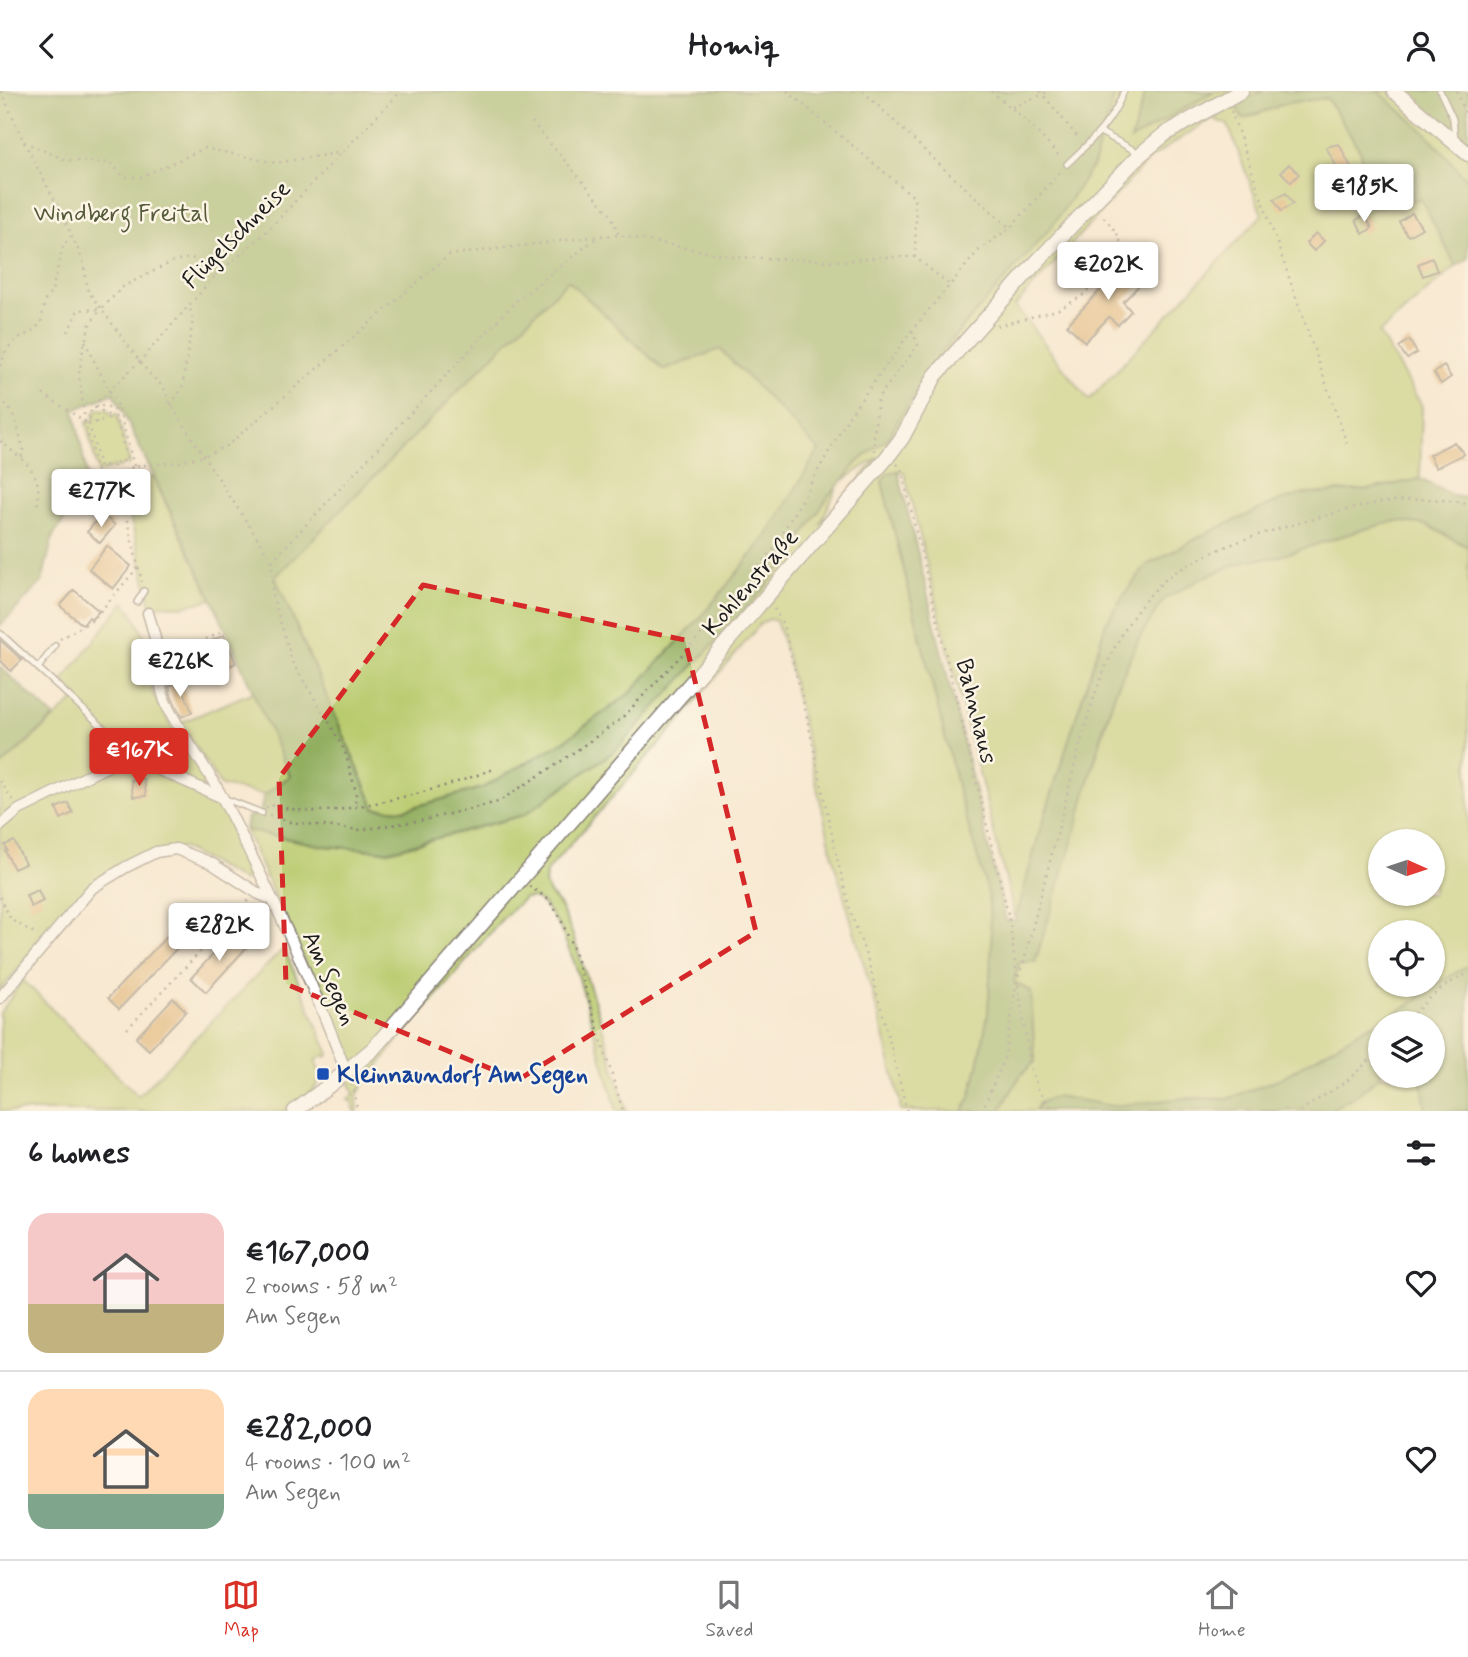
<!DOCTYPE html>
<html lang="en">
<head>
<meta charset="utf-8">
<style>
	:root { --surface:#fff; --page:#f2f2f2; --text:#202124; --muted:#757577; --line:#e0e0e0; --accent:#d93025 }
	body { margin:0; font-family:Mynerve,sans-serif; background:var(--page); color:var(--text); height:100vh; display:flex; flex-direction:column; font-size:26px; white-space:nowrap }
	* { box-sizing:border-box; margin:0 }
	p { font-size:23px; color:var(--muted) }
	.icon { flex:none; width:38px; height:38px; fill:none; stroke:currentColor; stroke-width:2; stroke-linecap:round; stroke-linejoin:round }
	.map { position:relative; height:1020px; overflow:hidden }
	.side { display:flex; flex-direction:column; background:var(--surface); flex:1 }
	.side>* { flex:none }
	.needle { width:46px; rotate:93deg }
	.tools { position:absolute; left:1368px; top:738px; display:grid; gap:14px }
	.tools a { display:grid; place-items:center; width:77px; height:77px; border-radius:50%; background:var(--surface); box-shadow:0 2px 5px #0004; font-size:35px }
	.price { position:absolute; translate:-50% -60px; padding:0 16px; border-radius:7px; background:#fff; color:#222; font-size:23px; line-height:46px; filter:drop-shadow(0 2px 4px #0008) }
	.price::after { content:''; position:absolute; left:50%; top:42px; width:21px; height:16px; margin-left:-10px; background:inherit; clip-path:polygon(0 0,100% 0,50% 100%) }
	.price.active { background:var(--accent); color:#fff }
	ul { padding:0; list-style:none }
	li { display:flex; align-items:center; gap:21px; height:175px; padding:0 28px }
	li+li { border-top:2px solid var(--line) }
	li span { display:grid; place-items:center; flex:none; width:196px; height:140px; border-radius:21px; color:#555 }
	li>.icon { margin-inline-start:auto }
	span .icon { width:84px; height:84px; fill:#fffc; stroke-width:1 }
	li b { font-size:30px }
	h2 { display:flex; justify-content:space-between; align-items:center; height:84px; padding:0 28px; font-size:30px }
	header { display:flex; justify-content:space-between; align-items:center; height:91px; padding:0 28px; background:var(--surface); font-size:32px; font-weight:800 }
	.menu { display:flex; justify-content:space-around; align-items:center; height:98px; border-top:2px solid var(--line); background:var(--surface); font-size:19px; color:var(--muted) }
	.menu a { display:grid; justify-items:center; gap:4px }
	.menu .active { color:var(--accent) }
	.map>svg:first-child { display:block }
	.green { fill:#b9cb6e; stroke:#6a7445; stroke-width:2; fill-rule:evenodd }
	.forest { fill:#92af61; stroke:#57663e; stroke-width:2; fill-rule:evenodd }
	.building { fill:#daa863 }
	.lines { fill:none; stroke-linecap:round; stroke-linejoin:round }
	.service-casing { stroke:#8a8277; stroke-width:8 }
	.minor-casing { stroke:#8a8277; stroke-width:13 }
	.tertiary-casing { stroke:#8a8277; stroke-width:17 }
	.path { stroke:#8a8277; stroke-width:2.5; stroke-dasharray:2 5; stroke-linecap:butt }
	.service { stroke:#fff; stroke-width:5 }
	.minor { stroke:#fff; stroke-width:10 }
	.tertiary { stroke:#fff; stroke-width:14 }
	.marked { fill:none; stroke:#d62828; stroke-width:5; stroke-dasharray:14 9; stroke-linejoin:round }
	.transit-dot { fill:#1a4fb4; stroke:#fcf5e5; stroke-width:2.5 }
	.labels { text-anchor:middle; stroke-width:5; stroke-linejoin:round; paint-order:stroke }
	.park-label { font-size:24px; fill:#535939; stroke:#fcf5e5 }
	.street-label { font-size:24px; fill:#1c1c1c; stroke:#fcf5e5 }
	.transit-label { font-size:24px; font-weight:bold; fill:#164399; stroke:#fcf5e5; text-anchor:start }
</style>
</head>
<body>
<header><svg class="icon" aria-label="back" viewBox="0 0 24 24"><path d="M15 5l-7 7 7 7"/></svg>Homiq<svg class="icon" aria-label="person" viewBox="0 0 24 24"><circle cx="12" cy="8" r="4"/><path d="M4 21q1-7 8-7t8 7"/></svg></header>
<div class="map">
<svg width="1468" height="1020" viewBox="0 0 1468 1020">
	<rect width="100%" height="100%" fill="#fcf5e5"/>
	<filter id="ink" filterUnits="userSpaceOnUse"><feTurbulence type="fractalNoise" baseFrequency=".0143" numOctaves="2"/><feDisplacementMap in="SourceGraphic" scale="14" xChannelSelector="R" yChannelSelector="G"/><feConvolveMatrix kernelMatrix="1 2 1 2 8 2 1 2 1" color-interpolation-filters="sRGB"/></filter>
	<filter id="wash" filterUnits="userSpaceOnUse"><feTurbulence type="fractalNoise" baseFrequency=".00686" numOctaves="4" result="noise"/><feDisplacementMap in="SourceGraphic" scale="28" xChannelSelector="R" yChannelSelector="G"/><feGaussianBlur stdDeviation="1.57" result="paint"/><feColorMatrix in="noise" values="0 0 0 0 0 0 0 0 0 0 0 0 0 0 0 0 0 1.4 0 .05"/><feComposite in="paint" operator="in"/></filter>
	<g filter="url(#wash)">
		<rect width="100%" height="100%" fill="#f8e9d2"/>
		<path class="green" d="M1116,0H1146L1132,48L1214,0H1264L1235,12L1243,28L1287,12L1327,7L1361,61L1371,116L1421,108L1456,175L1379,242L1422,315L1420,388L1366,399L1340,400L1276,411L1147,474L1123,505L1106,532L1038,746L1016,830L904,381L897,380L882,390L960,706L988,802L992,852L988,923L978,975L970,1007L963,1020H900V1011L881,932L835,774L787,565L776,530L769,528L761,532L683,626L546,781L545,793L550,803L560,815L571,839L596,915L627,1020H617L575,873L560,837L545,815L534,807H524L502,828L401,946L360,999L357,1005L358,1020H355L352,1011L348,1009L354,1003L346,981L352,965L343,957L245,739L324,755L388,760L524,724L695,571L765,497L794,459L829,404L837,396L820,434L879,366L844,389L857,371L887,348L939,263L1053,134L1093,74ZM1212,27L1228,34L1262,124L1089,309L1015,215L1149,68Z
			M1378,0H1400L1468,57V90L1427,43Z
			M568,189L664,279L720,258L820,359L766,446L703,524L630,602L563,651L482,697L403,719L375,717L275,486Z
			M99,318H107L111,324L117,323L130,373L98,381L86,331L94,329V322Z
			M153,386L212,508L184,515L151,514L123,395Z
			M1396,430L1427,434L1468,456V875L1436,893L1408,915L1365,937L1281,987L1228,1008L1187,1007L1112,1015L1088,1012H1039L1035,1020H1000L1020,985L1035,970L1033,950L1014,891L1020,871H1035L1116,599L1139,547L1164,508L1203,486L1249,469L1277,466L1361,439ZM1381,751H1433V803H1381ZM1381,842H1433V894H1381Z
			M124,511L132,521L146,549L152,572V601L177,645L205,688L200,702L222,714L251,780L244,790L181,756L89,795L45,845L0,900V676L78,606L63,590Z
			M253,601L291,685L264,704L221,695L180,632Z
			M284,857L329,963L326,966L324,964L315,970C330,997 303,1006 284,1020H0V922L23,889L138,1005Z
			M1381,984V985H1421L1426,1020H1328L1356,1004Z"/>
		<path class="forest" d="M0,0H1116L1093,74L1053,134L939,263L887,348L857,371L849,383L829,404L794,459L765,497L616,659L524,724L388,760L324,755L245,739L247,726L260,723L264,704L290,685L212,508L114,302L74,319L89,395L53,445L42,491L0,535ZM568,189L664,279L720,258L819,359L766,446L703,524L630,602L563,651L482,697L403,719L375,717L275,486Z
			M1146,0H1214L1131,49Z
			M1264,0H1378L1427,43L1468,90V168L1456,175L1421,108L1371,116L1361,61L1327,7L1287,12L1243,28L1234,12Z
			M1400,0H1468V57Z
			M898,380L1006,829L1015,830L1038,746L1106,532L1123,505L1147,474L1201,445L1276,411L1304,403L1366,399L1420,388L1454,405L1468,407V456L1427,434L1396,430L1361,439L1277,466L1249,469L1204,486L1164,508L1139,547L1116,599L1103,638L1075,742L1035,871H1019L1014,891L1031,900L1035,970L1020,985L1000,1020H963L970,1007L978,975L988,923L992,852L988,802L960,706L882,391L887,382Z
			M0,576L54,626L0,676Z
			M1468,875V1020H1426L1421,985H1433V933H1381V984L1358,1003L1328,1020H1035L1039,1012L1057,1005L1112,1015L1187,1007L1228,1008L1281,987L1365,937L1408,915L1436,893Z"/>
		<g id="blocks">
			<path class="building" d="M1339,53L1352,78L1341,84L1326,56Z
				M1289,73L1299,83L1291,91L1281,81Z
				M1286,102L1293,113L1281,120L1274,108Z
				M1412,122L1422,137L1408,145L1399,131Z
				M1365,124L1372,137L1363,143L1356,129Z
				M1316,142L1324,150L1314,160L1306,152Z
				M1432,167L1437,180L1423,185L1418,173Z
				M1129,169L1147,186L1123,211L1131,220L1118,234L1109,226L1085,251L1067,234Z
				M1409,249L1417,262L1407,268L1399,256Z
				M1444,275L1451,286L1441,293L1434,282Z
				M1454,351L1464,363L1436,377L1429,364Z
				M102,423L115,434L100,452L87,441Z
				M107,455L131,475L113,498L89,478Z
				M74,499L99,520L92,528L89,526L83,534L60,515Z
				M224,544L236,572L218,580L206,552Z
				M0,549L22,569L11,580L0,569Z
				M180,590L192,621L182,626L172,607L169,595Z
				M108,648L118,658L105,668L97,659Z
				M172,650L180,663L173,676L155,668L161,657Z
				M144,688L146,705L133,706L131,689Z
				M68,712L73,722L61,728L56,717Z
				M14,750L25,773L14,778L5,760L7,759L5,754Z
				M38,799L43,810L31,816L26,804Z
				M188,823L199,834L119,918L108,907Z
				M235,845L247,856L206,901L191,887L228,847L231,850Z
				M173,907L186,920L149,959L136,947Z"/>
		</g>
	</g>
	<g filter="url(#ink)">
		<use href="#blocks" fill-opacity="0" stroke="#8a8277" stroke-width="2"/>
		<g class="lines">
			<defs>
				<path id="service" d="M1440,0L1453,28L1455,48
					M1100,41L1141,63
					M1067,73C1092,49 1111,33 1124,0
					M137,511L144,500
					M1,543L132,663
					M38,577L55,555
					M226,708L262,722"/>
				<path id="minor" d="M148,522C152,535 156,549 158,563C159,579 159,594 165,610C181,646 207,675 224,710C269,798 312,888 346,981
					M0,735L19,719L132,663L153,676L223,707
					M0,907L92,797L126,776L156,761L176,758L211,772L259,803L273,809"/>
				<path id="tertiary" d="M1394,0L1468,63
					M295,1020L331,993L373,958L885,369L902,347L935,285L1032,176L1093,112L1141,63L1165,43L1241,0"/>
			</defs>
			<use href="#service" class="service-casing"/>
			<use href="#minor" class="minor-casing"/>
			<use href="#tertiary" class="tertiary-casing"/>
			<path class="path" d="M1,0L24,51L64,127L83,170L88,200L147,280L164,297L171,314L196,353L272,470V503L293,573L329,631L345,661L356,701L355,716
				M787,0L914,106L916,129L915,165
				M863,0L942,76L1009,136
				M991,0L1028,31L1061,67
				M1040,0L1080,49
				M1457,0L1468,30
				M1012,16L1051,0
				M1231,20L1347,353
				M532,31L611,124L619,144
				M24,51L66,69L111,72L124,86H141L205,57L275,72L338,62
				M997,235L1057,219L1081,206L1120,167C1126,148 1113,137 1101,123
				M68,241L78,219L101,218L124,195L174,170L192,167L206,175L216,184
				M85,250L92,266L119,318
				M0,275L7,258L17,248L33,240L41,232L45,209L52,200L63,155L72,145
				M43,303L84,330
				M0,308C17,321 19,343 24,362L20,367
				M171,314L182,297L193,228L189,214
				M97,316L96,312L140,270L216,184L264,143L401,0
				M85,331L79,284L83,258L90,233L101,218
				M96,332L97,323L101,320L105,321L111,328
				M0,350C25,371 44,380 37,417
				M875,360L874,344L878,307L918,254L912,239
				M113,372L100,376L89,333L116,326L127,369L113,372L142,491
				M897,373L901,377L1009,827L1017,887
				M134,375L119,318L112,319L106,314L91,318L90,328L85,331L98,385L117,386L134,375L179,371L204,365L228,354L449,164L599,145L619,144L733,166L846,170L879,166H915L950,194
				M272,470L516,210L599,145
				M744,496L748,500L747,508
				M774,518L783,533L805,617L837,767L851,822L868,870L883,924L907,1020
				M60,548L93,529L138,476
				M193,554L224,540
				M145,657L170,644
				M0,690L14,711
				M266,717L269,714C286,717 304,721 322,720C338,720 354,716 370,713C412,705 453,694 493,678
				M269,724L290,731L359,739L424,729L498,711L560,671L621,628L730,513L773,459L849,325L912,239L980,158L1010,137L1061,80
				M529,795L548,808L559,824L573,857L623,1020
				M0,806L11,829L38,844
				M1018,894L1031,979L1038,998L1053,1020
				M1404,933C1423,913 1442,893 1468,883
				M127,938L250,808
				M351,993L354,999L357,1020
				M982,1020L1004,968L1017,890L1024,870C1037,818 1051,767 1064,716C1085,636 1101,546 1166,488C1172,482 1181,478 1188,474C1225,453 1256,444 1296,433C1332,423 1368,411 1405,409C1426,407 1447,409 1468,412
				M1300,1020L1347,990L1381,958"/>
			<use href="#service" class="service"/>
			<use href="#minor" class="minor"/>
			<use href="#tertiary" class="tertiary"/>
		</g>
	</g>
	<path d="M0 0H1468V1020H0ZM423,494L685,549L756,841L518,989L286,893L279,687Z" fill="#f8e9d2" fill-opacity=".55" fill-rule="evenodd"/>
	<path class="marked" d="M423,494L685,549L756,841L518,989L286,893L279,687Z"/>
	<rect class="transit-dot" x="316" y="976" width="14" height="14" rx="3.5"/>
	<g class="labels">
		<g class="park-label">
			<text x="121" y="130">Windberg Freital</text>
		</g>
		<g class="street-label">
			<text transform="translate(236 143) rotate(-45)" y="8">Flügelschneise</text>
			<text transform="translate(750 491) rotate(-49)" y="8">Kohlenstraße</text>
			<text transform="translate(977 620) rotate(76)" y="8">Bahnhaus</text>
			<text transform="translate(330 887) rotate(66)" y="8">Am Segen</text>
		</g>
		<g class="transit-label">
			<text x="337" y="991">Kleinnaundorf Am Segen</text>
		</g>
	</g>
</svg>
<div class="tools">
<a><svg class="needle" viewBox="-14 -14 28 28"><path d="M0-13l5 13h-10z" fill="#e53935"/><path d="M0 13l5-13h-10z" fill="#757577"/></svg></a>
<a><svg class="icon" aria-label="locate" viewBox="0 0 24 24"><circle cx="12" cy="12" r="6"/><path d="M12 2v4M12 18v4M2 12h4M18 12h4"/></svg></a>
<a><svg class="icon" aria-label="layers" viewBox="0 0 24 24"><path d="M12 4l9 5-9 5-9-5zM3 14l9 5 9-5"/></svg></a>
</div>
<b class="price" style="left:1364px;top:133px">€185K</b>
<b class="price" style="left:1108px;top:211px">€202K</b>
<b class="price" style="left:101px;top:438px">€277K</b>
<b class="price" style="left:180px;top:608px">€226K</b>
<b class="price active" style="left:139px;top:697px">€167K</b>
<b class="price" style="left:219px;top:872px">€282K</b>
</div>
<section class="side">
<h2>6 homes<svg class="icon" aria-label="filters" viewBox="0 0 24 24"><path d="M4 7h16M4 17h16"/><circle cx="9" cy="7" r="2"/><circle cx="15" cy="17" r="2"/></svg></h2>
<ul>
<li><span style="background:linear-gradient(#f6c9c9 65%,#c2b280 0)"><svg class="icon" aria-label="home" viewBox="0 0 24 24"><path d="M3 11l9-7 9 7M6 9v11h12V9"/></svg></span><div><b>€167,000</b><p>2 rooms · 58 m²</p><p>Am Segen</p></div><svg class="icon" aria-label="heart" viewBox="0 0 24 24"><path d="M12 20l-8-8c-3-5 5-10 8-4 3-6 11-1 8 4z"/></svg></li>
<li><span style="background:linear-gradient(#ffd9b3 75%,#7fa58c 0)"><svg class="icon" aria-label="home" viewBox="0 0 24 24"><path d="M3 11l9-7 9 7M6 9v11h12V9"/></svg></span><div><b>€282,000</b><p>4 rooms · 100 m²</p><p>Am Segen</p></div><svg class="icon" aria-label="heart" viewBox="0 0 24 24"><path d="M12 20l-8-8c-3-5 5-10 8-4 3-6 11-1 8 4z"/></svg></li>
</ul>
</section>
<nav class="menu">
<a class="active"><svg class="icon" aria-label="map" viewBox="0 0 24 24"><path d="M3 6l6-2 6 2 6-2v14l-6 2-6-2-6 2zM9 4v14M15 6v14"/></svg>Map</a>
<a><svg class="icon" aria-label="saved" viewBox="0 0 24 24"><path d="M7 4h10v16l-5-4-5 4z"/></svg>Saved</a>
<a><svg class="icon" aria-label="home" viewBox="0 0 24 24"><path d="M3 11l9-7 9 7M6 9v11h12V9"/></svg>Home</a>
</nav>
</body>
</html>
